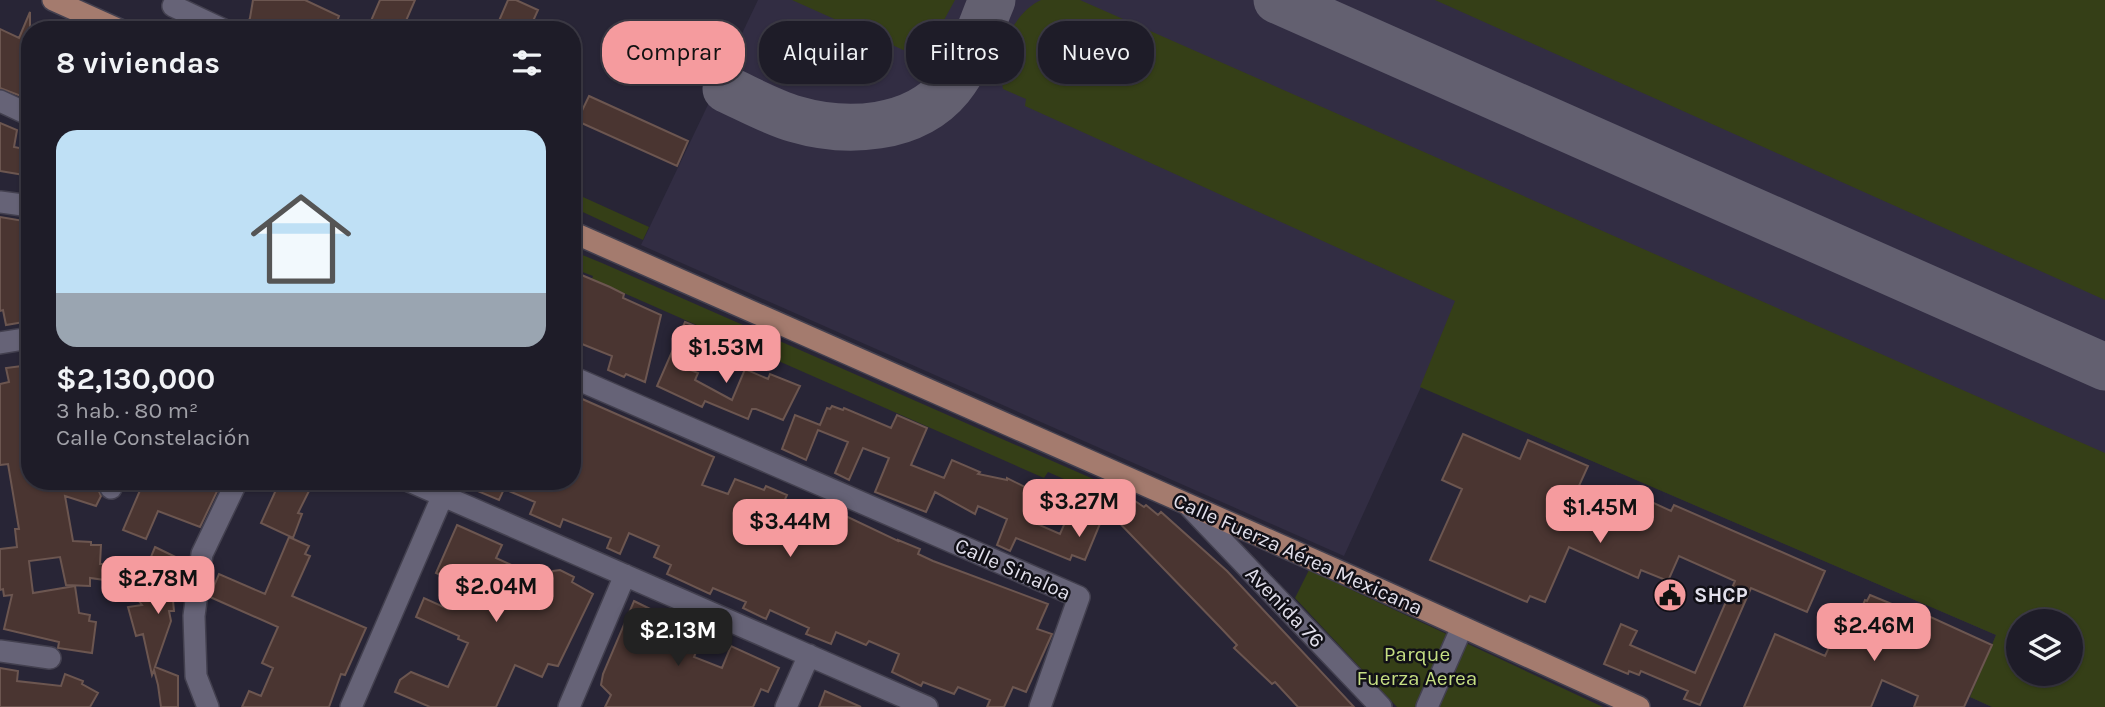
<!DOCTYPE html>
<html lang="es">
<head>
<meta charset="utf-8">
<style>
	:root { --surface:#1e1c28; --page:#262530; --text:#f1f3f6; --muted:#a1a1a8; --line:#3c3a45; --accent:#f59b9e }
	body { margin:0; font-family:Karla,sans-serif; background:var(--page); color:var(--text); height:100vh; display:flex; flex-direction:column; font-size:26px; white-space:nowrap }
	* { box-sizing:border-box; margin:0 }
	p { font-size:23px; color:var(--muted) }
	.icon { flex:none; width:38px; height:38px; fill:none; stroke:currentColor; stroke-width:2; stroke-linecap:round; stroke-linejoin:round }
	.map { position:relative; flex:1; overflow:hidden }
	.details { position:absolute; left:21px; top:21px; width:560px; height:469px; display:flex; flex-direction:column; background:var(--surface); border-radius:28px; box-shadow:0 2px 5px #0004,0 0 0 2px var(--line) }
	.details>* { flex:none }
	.guide { position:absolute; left:602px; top:21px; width:665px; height:63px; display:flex; gap:14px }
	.buttons { position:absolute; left:2006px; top:609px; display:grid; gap:14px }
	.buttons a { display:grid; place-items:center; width:77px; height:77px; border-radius:50%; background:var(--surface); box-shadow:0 2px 5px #0004,0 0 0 2px var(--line); font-size:35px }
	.price { position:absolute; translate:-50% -60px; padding:0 16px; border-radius:14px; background:var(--accent); color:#111; font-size:23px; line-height:46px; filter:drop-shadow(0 2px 4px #0008) }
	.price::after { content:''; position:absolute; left:50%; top:42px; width:21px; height:16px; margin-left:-10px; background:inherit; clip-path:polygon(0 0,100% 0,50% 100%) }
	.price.active { background:#222; color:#fff }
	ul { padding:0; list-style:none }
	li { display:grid; align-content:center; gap:14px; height:371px; padding:0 35px }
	li span { display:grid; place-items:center; height:217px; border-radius:21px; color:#555 }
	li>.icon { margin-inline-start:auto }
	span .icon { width:126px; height:126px; fill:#fffc; stroke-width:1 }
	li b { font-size:30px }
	h2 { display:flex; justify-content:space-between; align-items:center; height:84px; padding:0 35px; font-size:30px }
	.pill { padding:0 24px; border-radius:28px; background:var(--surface); box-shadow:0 2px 5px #0004,0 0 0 2px var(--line); font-size:24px; line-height:63px }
	.pill.active { background:var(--accent); color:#111 }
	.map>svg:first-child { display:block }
	.built { fill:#322d43; fill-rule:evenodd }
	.green { fill:#353f17; fill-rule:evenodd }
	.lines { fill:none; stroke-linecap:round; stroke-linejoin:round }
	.taxiway { stroke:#636070; stroke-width:47 }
	.building { fill:#4a3531; stroke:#6c5650; stroke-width:2 }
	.minor-casing { stroke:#43404f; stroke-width:24 }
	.major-casing { stroke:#43404f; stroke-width:24 }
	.minor { stroke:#666377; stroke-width:21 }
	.major { stroke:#a47b6e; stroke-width:21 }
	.labels { text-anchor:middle; stroke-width:5; stroke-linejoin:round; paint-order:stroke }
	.street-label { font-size:21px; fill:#e2e0ec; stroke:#111017 }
	.poi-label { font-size:21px; font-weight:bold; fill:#e2e0ec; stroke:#111017; text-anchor:start }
	.park-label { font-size:21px; fill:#c5de82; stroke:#111017 }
</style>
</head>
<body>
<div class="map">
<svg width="2105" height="707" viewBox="0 0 2105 707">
	<rect width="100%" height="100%" fill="#282536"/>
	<path class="built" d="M758,0H2105V707H1992L1970,697L1996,635L1421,387L1344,556L641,245ZM2018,621H2070V674H2018Z"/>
	<path class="green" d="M792,0H955L933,40L915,46L910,53Z
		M1041,0H1080L2105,453V707H1992L1970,697L1996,635L1420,387L1455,301L1025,106L1026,99L1003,89C1002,83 1000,77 1000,72C998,46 1018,10 1041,0ZM2070,621V674H2018V621Z
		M1435,0H2105V300Z
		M572,192L649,227L643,240L572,207Z
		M572,254H580L602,263L1116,489L1112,500L1048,472L1044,478L592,279L593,276L572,268Z
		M1309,570L1603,707H1397L1295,598Z"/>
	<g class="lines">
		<path class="taxiway" d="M1277,0L2105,367
			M726,89C748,99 771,112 795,119C846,134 914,131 950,87C970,63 980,28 992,0"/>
	</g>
	<path class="building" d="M253,0H305L339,16L334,30H256L247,25L250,18Z
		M380,0H415L402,30H367Z
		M508,0H516L538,10L529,30H495Z
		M30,12V74L21,96L0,88V29L19,38Z
		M589,96L688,141L677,166L577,121Z
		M0,123L17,130L14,147L30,150V176L0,171Z
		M0,217L30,222L28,240H30V321L6,325L3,310L0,311Z
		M572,271L610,287L624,294L623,298L661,315L645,382L626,374L624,377L608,370L612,356L572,340Z
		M685,322L700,328L683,367L698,373L695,380L732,400L745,369L768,379L770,374L800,386L783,420L756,409H752L748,419L705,401L702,407L657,386Z
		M30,365V481H100L98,489L101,496L96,506L65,496L73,541L91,542V545H101L100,564H105V580L90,578V586L66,585L60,557L29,561L33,593L75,586L79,613L90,615L89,621L96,622L92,653L58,648L59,642L4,629L12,595L4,596L3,589L0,590V549L17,547L15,529H19L8,464L0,465V384L9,382L6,368Z
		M580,398L714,457L702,485L728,494L735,479L764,490L766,486L787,495L779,513L821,531L831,509L898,541V540L920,549L918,554L933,561L1048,604L1037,629L1052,634L1026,692L1013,687L1004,707H987L990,700L958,687L954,694L923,682L921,686L892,672L899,654L869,641L866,645L836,632L831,644L806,634L809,628L770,610L766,619L743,608L746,602L713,588L710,594L667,574L671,565L654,557L659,546L629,533L620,554L607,548L611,538L563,519L560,527L530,514L535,502L504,489L499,500L461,484L462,481H572V417Z
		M832,406L843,410L844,408L891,428L897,415L927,428L911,465L944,478L952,460L980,472L978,474L1007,480V478L1041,495L1028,520L1060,534L1082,484L1099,490L1104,484L1123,493L1144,507L1146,505L1158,515L1161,512L1227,571L1354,707H1298L1275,682L1272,684L1234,648L1237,645L1219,626L1106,509L1085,560L1072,555L1070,560L1016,538L1010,551L997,545L1007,519L978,506L975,514L935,492L926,512L875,492L889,458L863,448L849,480L835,473L848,442L818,430L806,460L782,449L795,415L820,425L827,408L830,409Z
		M1463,434L1520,459L1528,440L1588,466L1578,488L1610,502L1617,486L1671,511L1674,505L1825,571L1807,612L1751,588L1700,705L1684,699L1688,691L1641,671L1639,675L1629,671L1628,674L1604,664L1621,624L1637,631L1630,645L1695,673L1735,581L1679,556L1668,581L1641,570L1638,578L1569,547L1545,602L1530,596L1527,602L1430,560L1462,489L1442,480Z
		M144,481H222L200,527L158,511L146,539L123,530Z
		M280,481H294L310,489L298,513L302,514L293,538L261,523Z
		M457,525L502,545L496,558L518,568L513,580L539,592L546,575L549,576L553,571L560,570L574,577L572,582L593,594L558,666L548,664L542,677L515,665L496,707H430L395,692L400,680L411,672L448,687L468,643L458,639L459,636L416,617L424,598L448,609L459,583L436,573Z
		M289,537L309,546L305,554L310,556L292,596L366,628L345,675L341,674L329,707H242L249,691L261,696L273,668L262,663L278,627L210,597V595L219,574L265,594Z
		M155,547L188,563L181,585L171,580L174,611H169L171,621L155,667L178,676V707H161L158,685L154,670L152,675L143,634L136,636L128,607L142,605L135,596Z
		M1870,595L1911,612L1913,609L1992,645L1964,707H1914L1918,696L1882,680L1871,707H1744L1775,634L1825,656L1838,628L1848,632L1856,613L1859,614L1865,600L1867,601Z
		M634,601L703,635L694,657L722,668L731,646L779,668L768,692L761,689L753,707H605L611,695L601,685L603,674Z
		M0,668L18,671L17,681L61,686L65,674L83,681L82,684L98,693L90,707H0Z
		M825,691L861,707H819Z"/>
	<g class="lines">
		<defs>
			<path id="minor" d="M173,6L224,30
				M0,101L30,115
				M0,202L30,206
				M0,343L30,338
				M572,377L1079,597L1040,707
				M409,481L927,707
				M111,488L114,481
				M1190,507L1381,707
				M0,651L50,658
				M208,707L196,676L194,616L202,554L237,481
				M351,707L449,481
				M569,707L625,575
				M786,707L809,655
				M1427,707L1462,627"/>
			<path id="major" d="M53,0L120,30
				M572,232L1357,579L1639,707"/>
		</defs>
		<use href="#minor" class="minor-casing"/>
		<use href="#major" class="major-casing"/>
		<use href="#minor" class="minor"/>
		<use href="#major" class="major"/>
	</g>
	<defs>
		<symbol id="civic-disc" viewBox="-11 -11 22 22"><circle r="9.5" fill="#f59b9e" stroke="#111017"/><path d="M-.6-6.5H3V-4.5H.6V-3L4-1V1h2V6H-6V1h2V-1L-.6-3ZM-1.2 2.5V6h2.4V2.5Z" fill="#111"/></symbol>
	</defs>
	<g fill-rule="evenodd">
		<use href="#civic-disc" x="1651" y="576" width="38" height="38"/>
	</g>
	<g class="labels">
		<g class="street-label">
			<text transform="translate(1298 554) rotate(24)" y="7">Calle Fuerza Aérea Mexicana</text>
			<text transform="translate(1013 569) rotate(24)" y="7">Calle Sinaloa</text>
			<text transform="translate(1285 607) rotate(46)" y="7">Avenida 76</text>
		</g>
		<g class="poi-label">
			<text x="1694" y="602">SHCP</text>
		</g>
		<g class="park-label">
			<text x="1417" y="661">Parque<tspan x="1417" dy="24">Fuerza Aerea</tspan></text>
		</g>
	</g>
</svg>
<div class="buttons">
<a><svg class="icon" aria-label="layers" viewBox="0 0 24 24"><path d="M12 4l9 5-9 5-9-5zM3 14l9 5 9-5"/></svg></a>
</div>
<b class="price" style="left:726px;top:385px">$1.53M</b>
<b class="price" style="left:1079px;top:539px">$3.27M</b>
<b class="price" style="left:1600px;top:545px">$1.45M</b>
<b class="price" style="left:790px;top:559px">$3.44M</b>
<b class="price" style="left:158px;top:616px">$2.78M</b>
<b class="price" style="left:496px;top:624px">$2.04M</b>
<b class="price" style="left:1874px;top:663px">$2.46M</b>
<b class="price active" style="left:678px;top:668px">$2.13M</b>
<div class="guide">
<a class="pill active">Comprar</a>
<a class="pill">Alquilar</a>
<a class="pill">Filtros</a>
<a class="pill">Nuevo</a>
</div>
<section class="details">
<h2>8 viviendas<svg class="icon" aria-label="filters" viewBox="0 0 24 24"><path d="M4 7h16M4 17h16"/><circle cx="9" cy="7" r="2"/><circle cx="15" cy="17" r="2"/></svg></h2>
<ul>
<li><span style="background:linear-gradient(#bfe0f5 75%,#9aa5b1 0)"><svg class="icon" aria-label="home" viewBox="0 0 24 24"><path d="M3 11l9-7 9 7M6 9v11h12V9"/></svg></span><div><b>$2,130,000</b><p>3 hab. · 80 m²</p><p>Calle Constelación</p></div></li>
</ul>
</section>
</div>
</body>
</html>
